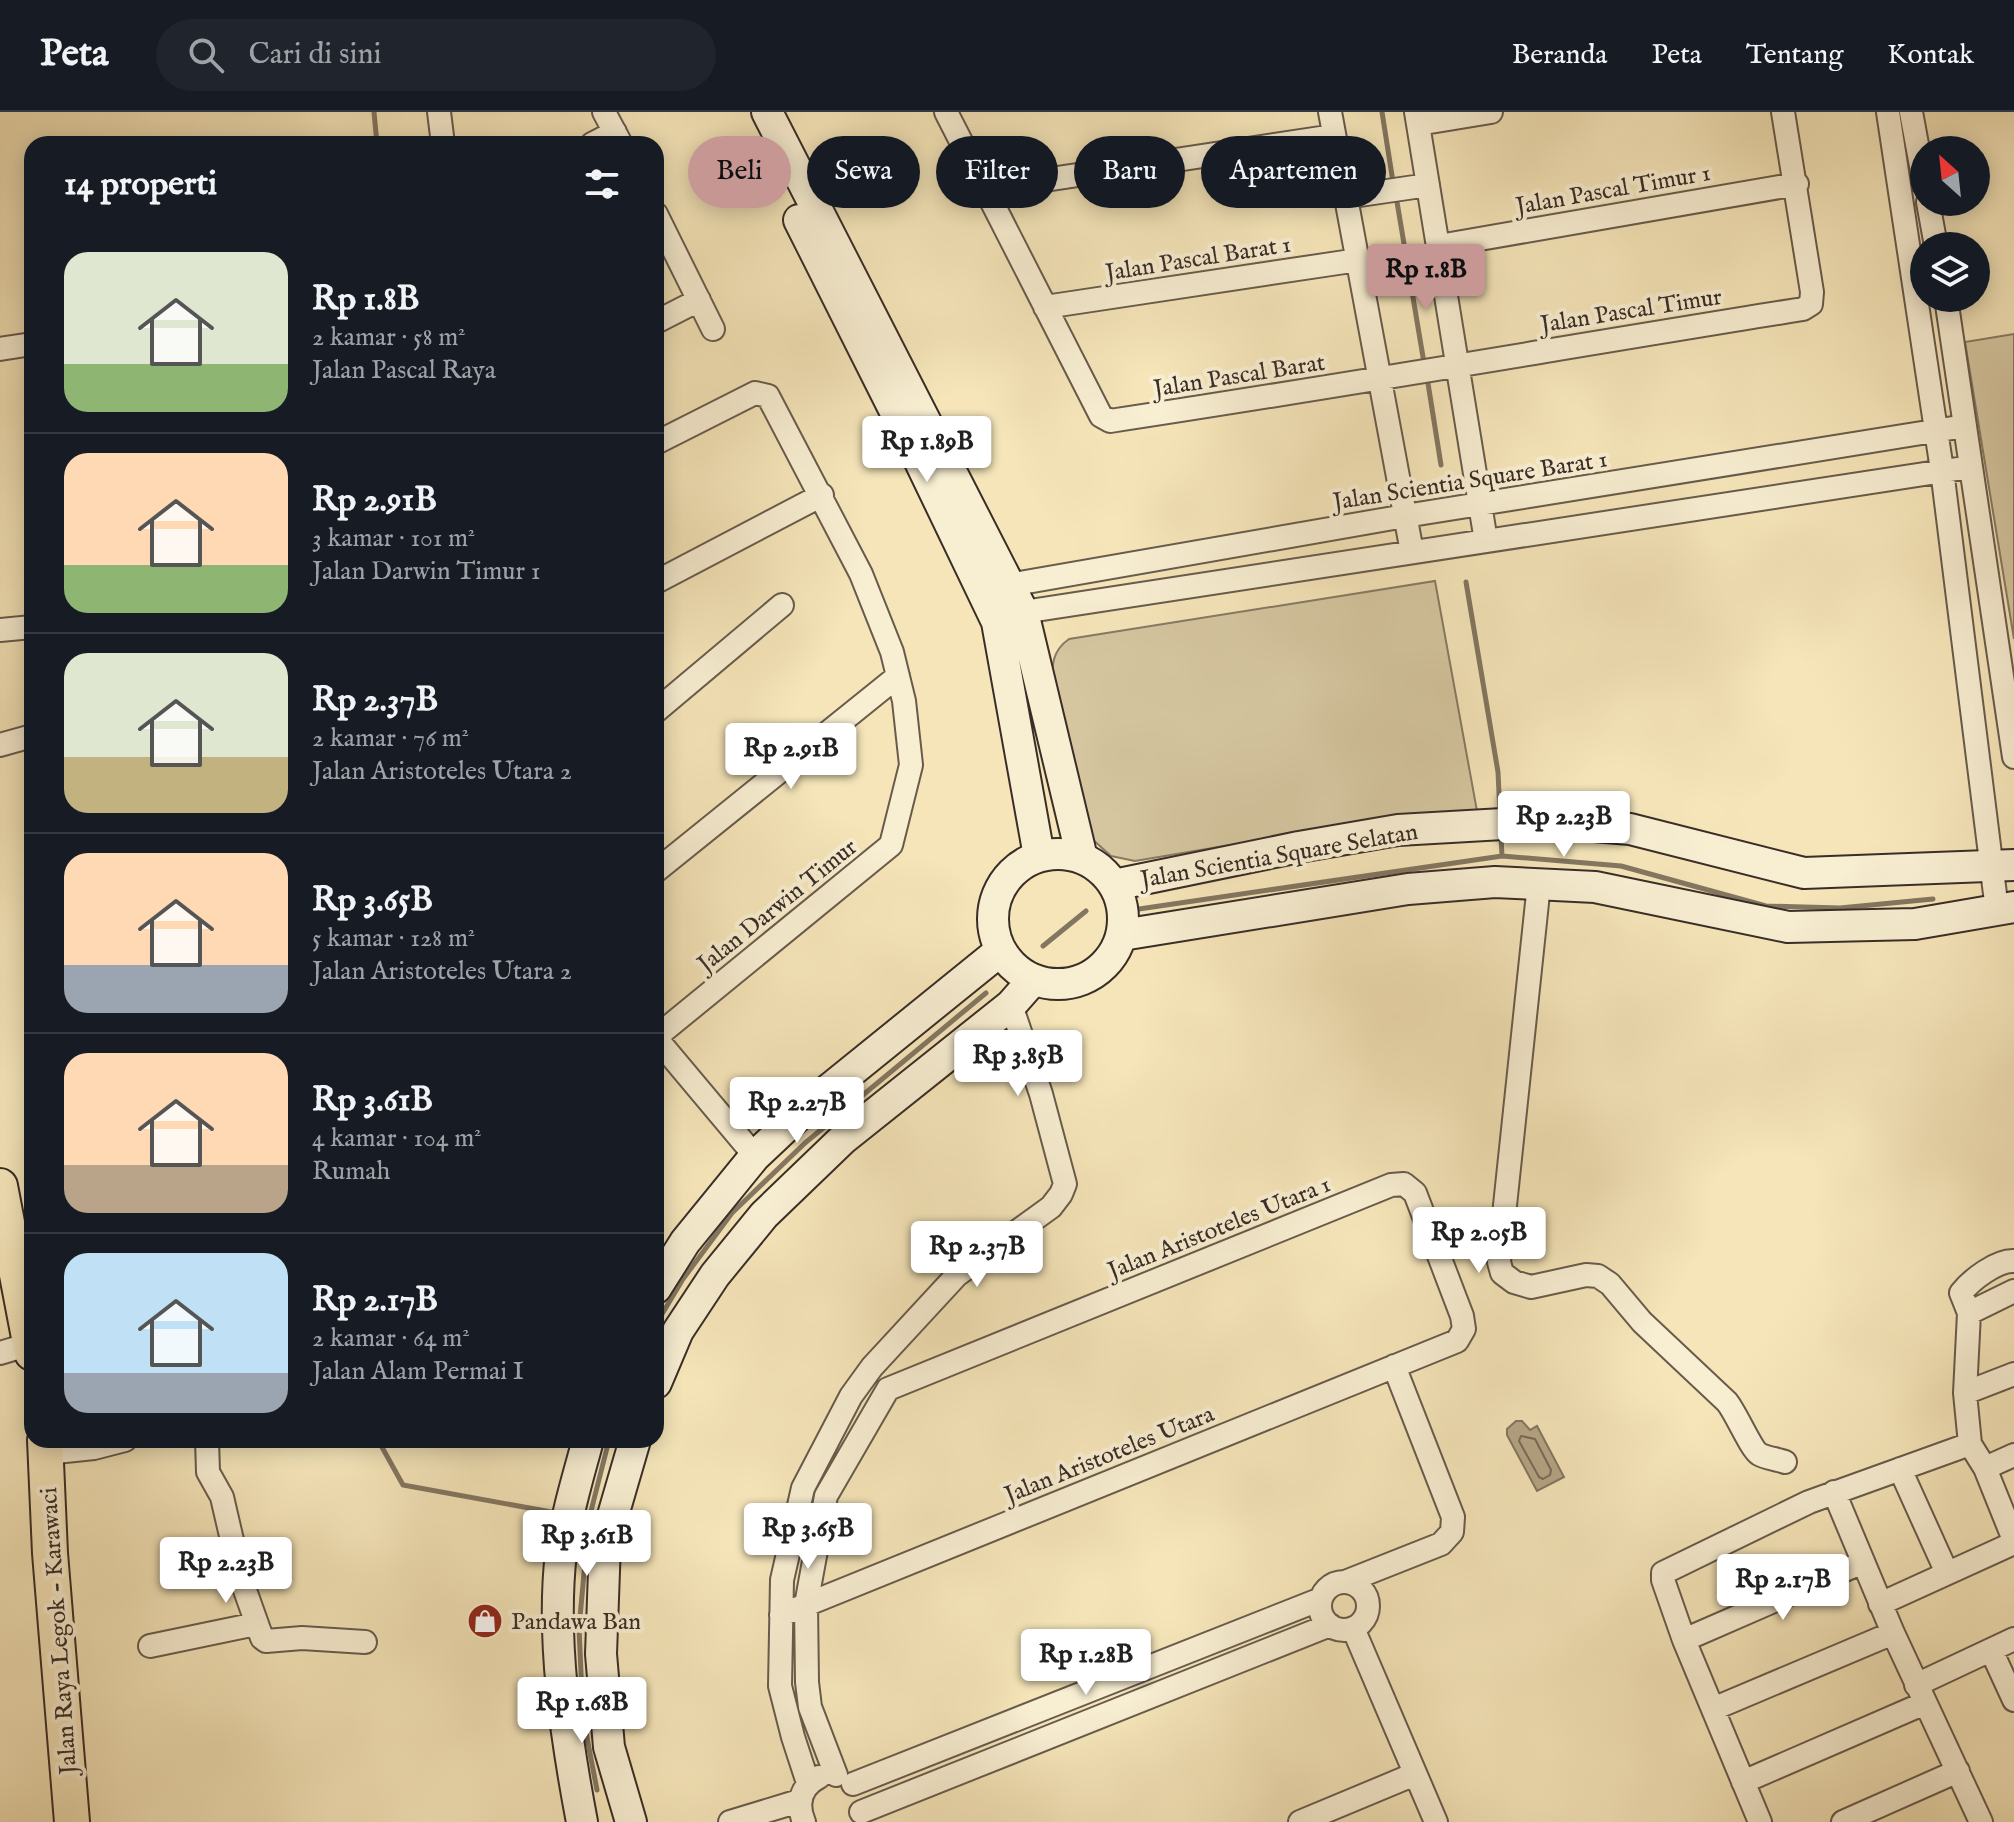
<!DOCTYPE html>
<html lang="id">
<head>
<meta charset="utf-8">
<style>
	:root { --surface:#171b24; --page:#20242c; --text:#f1f3f6; --muted:#9ea1a6; --line:#363941; --accent:#c59692 }
	body { margin:0; font-family:"IM FELL English",serif; background:var(--page); color:var(--text); height:100vh; display:flex; flex-direction:column; font-size:30px; white-space:nowrap }
	* { box-sizing:border-box; margin:0 }
	p { font-size:26px; color:var(--muted) }
	.icon { flex:none; width:44px; height:44px; fill:none; stroke:currentColor; stroke-width:2; stroke-linecap:round; stroke-linejoin:round }
	.map { position:relative; flex:1; overflow:hidden }
	.drawer { position:absolute; left:24px; top:24px; width:640px; height:1312px; display:flex; flex-direction:column; background:var(--surface); border-radius:24px; box-shadow:0 4px 20px #0003 }
	.drawer>* { flex:none }
	.hud { position:absolute; left:688px; top:24px; width:760px; height:72px; display:flex; gap:16px }
	.needle { width:52px; rotate:333deg }
	.tools { position:absolute; left:1910px; top:24px; display:grid; gap:16px }
	.tools a { display:grid; place-items:center; width:80px; height:80px; border-radius:50%; background:var(--surface); box-shadow:0 4px 20px #0003; font-size:40px }
	.price { position:absolute; translate:-50% -68px; padding:0 18px; border-radius:8px; background:#fff; color:#222; font-size:26px; line-height:52px; filter:drop-shadow(0 2px 4px #0008) }
	.price::after { content:''; position:absolute; left:50%; top:48px; width:24px; height:18px; margin-left:-12px; background:inherit; clip-path:polygon(0 0,100% 0,50% 100%) }
	.price.active { background:var(--accent); color:#111 }
	ul { padding:0; list-style:none }
	li { display:flex; align-items:center; gap:24px; height:200px; padding:0 40px }
	li+li { border-top:2px solid var(--line) }
	li span { display:grid; place-items:center; flex:none; width:224px; height:160px; border-radius:24px; color:#555 }
	li>.icon { margin-inline-start:auto }
	span .icon { width:96px; height:96px; fill:#fffc; stroke-width:1 }
	li b { font-size:34px }
	h2 { display:flex; justify-content:space-between; align-items:center; height:96px; padding:0 40px; font-size:34px }
	.chip { padding:0 28px; border-radius:36px; background:var(--surface); box-shadow:0 4px 20px #0003; font-size:28px; line-height:72px }
	.chip.active { background:var(--accent); color:#111 }
	header { display:flex; align-items:center; gap:48px; box-sizing:border-box; height:112px; padding:0 40px; background:var(--surface); border-bottom:2px solid var(--line) }
	header strong { font-size:38px }
	nav { display:flex; gap:44px; margin-inline-start:auto; font-size:28px }
	.search { width:560px; height:72px; background:var(--page); display:flex; align-items:center; gap:20px; box-sizing:border-box; padding:0 28px; border-radius:44px; color:var(--muted); font-size:30px }
	.map>svg:first-child { display:block }
	.green { fill:#d5c6a0; stroke:#877a64; stroke-width:2 }
	.water { fill:#b5a687; stroke:#837661; stroke-width:2 }
	.lines { fill:none; stroke-linecap:round; stroke-linejoin:round }
	.shore { stroke:#776a57; stroke-width:2 }
	.stream { stroke:#837661; stroke-width:5 }
	.street-casing { stroke:#685b4c; stroke-width:26 }
	.secondary-casing { stroke:#392d27; stroke-width:34 }
	.primary-casing { stroke:#392d27; stroke-width:38 }
	.street { stroke:#f8eed2; stroke-width:22 }
	.secondary { stroke:#f8eed2; stroke-width:30 }
	.primary { stroke:#f5e5b9; stroke-width:34 }
	.labels { text-anchor:middle; stroke-width:8; stroke-linejoin:round; paint-order:stroke }
	.street-label { font-size:24px; fill:#392d27; stroke:#f8eed2 }
	.poi-label { font-size:24px; fill:#392d27; stroke:#f8eed2; text-anchor:start }
</style>
</head>
<body>
<header>
<strong>Peta</strong>
<div class="search"><svg class="icon" aria-label="search" viewBox="0 0 24 24"><circle cx="10" cy="10" r="6"/><path d="M15 15l6 6"/></svg>Cari di sini</div>
<nav><a>Beranda</a><a>Peta</a><a>Tentang</a><a>Kontak</a></nav>
</header>
<div class="map">
<svg width="2014" height="1710" viewBox="0 0 2014 1710">
	<rect width="100%" height="100%" fill="#f5e5b9"/>
	<filter id="stains"><feTurbulence type="fractalNoise" baseFrequency=".0025" numOctaves="4"/><feColorMatrix values="0 0 0 0 .2 0 0 0 0 .09 0 0 0 0 .02 0 0 0 .5 -.17"/></filter>
	<radialGradient id="worn" r=".72"><stop offset=".6" stop-color="#630" stop-opacity="0"/><stop offset="1" stop-color="#630" stop-opacity=".3"/></radialGradient>
	<path class="green" d="M2014,222V527L1965,230Z
		M1435,469L1477,699L1361,711L1135,749L1111,744L1081,717L1052,572C1052,553 1052,539 1069,527Z"/>
	<path class="water" d="M1516,1309H1522L1530,1318L1537,1314L1564,1365L1537,1379L1507,1323V1317Z"/>
	<g class="lines">
		<path class="shore" d="M1521,1324L1535,1327L1551,1358L1550,1363L1543,1367L1539,1365L1519,1329Z"/>
		<path class="stream" d="M374,0L377,32
			M1382,0L1393,70
			M1396,84L1424,251
			M1427,265L1441,353
			M1466,470L1498,660L1500,702
			M1501,724L1502,744
			M1139,797L1502,744L1621,754L1766,794L1840,796L1933,787
			M1043,834L1086,799
			M656,1212L683,1167L732,1101L805,1031L986,881
			M378,1328L403,1373L557,1401
			M597,1678L583,1605L579,1516L589,1407L609,1328"/>
		<defs>
			<path id="street" d="M439,0L443,32
				M604,0L621,32
				M946,0L1101,304L1110,309C1342,274 1572,234 1803,197L1811,192L1812,180L1783,0
				M1330,0L1412,440
				M1416,0L1486,429
				M1888,0L1942,358L1997,798
				M1911,0L1924,70
				M1418,12L1491,0
				M592,32L615,20
				M985,77L1334,24
				M1346,85L1428,73
				M1928,90L1936,134
				M656,102L713,217
				M1439,134L1797,72
				M1946,186L2014,645
				M1045,195L1358,148
				M656,210L699,188
				M0,237L32,232
				M656,331L755,281L768,284L861,462L892,540L904,589L911,653L891,733L656,925
				M656,470L822,383
				M998,478L1009,473L1405,404L1965,314
				M1011,505L1023,500L1970,355
				M0,518L32,515
				M656,599L782,493
				M0,633L32,624
				M656,759L898,564
				M1539,772L1499,1150L1502,1161L1514,1170L1531,1175L1586,1163L1598,1164L1610,1172L1642,1210L1727,1290C1736,1301 1751,1337 1759,1342C1765,1346 1777,1347 1785,1350
				M656,926L755,1044
				M1969,1201L2014,1179
				M0,1241L30,1232
				M1965,1281L2014,1262
				M207,1328L208,1360L222,1385L241,1467L262,1526L266,1529L302,1526L365,1530
				M1970,1332L1985,1356L2014,1428
				M46,1341L94,1336L125,1328
				M1985,1356L2014,1343
				M1900,1357L1947,1461
				M1834,1380L1893,1521L1981,1710
				M1345,1470L1441,1432L1452,1420L1453,1405L1394,1254
				M1320 1494a24 24 0 1 1 48 0a24 24 0 1 1-48 0Z
				M1880,1492L2014,1431
				M781,1503L1457,1229L1464,1217L1462,1204L1415,1081L1404,1072L1391,1073L888,1277
				M1353,1516L1436,1710
				M1684,1528L1863,1450
				M150,1534L256,1512
				M1991,1538L2014,1588
				M1916,1573L2014,1527
				M1713,1597L1893,1521
				M836,1663L810,1595L807,1570L806,1493L826,1384L888,1277
				M1743,1670L1925,1591
				M808,1671L793,1625L780,1574L782,1468L803,1376L851,1284L872,1255L957,1163L1051,1095L1061,1082L1065,1072L1041,982L1011,893
				M853,1672L1321,1487
				M861,1700L1330,1513
				M730,1710L799,1689
				M804,1710C796,1691 801,1674 819,1665
				M1300,1710L1415,1662
				M1760,1710L1684,1528L1663,1468V1461L1809,1390L1970,1332L1965,1281L1969,1201L1961,1181C1971,1168 1997,1148 2014,1149
				M1843,1710L1958,1659"/>
			<path id="secondary" d="M767,0L1023,500L1082,746
				M799,108L913,335L997,510L1039,744
				M993 807a65 65 0 1 1 130 0a65 65 0 1 1-130 0Z
				M1114,773L1299,735L1398,718L1503,712L1557,711L1630,717L1804,761L2014,753
				M1122,823L1408,777L1495,770L1595,775L1788,815L1915,812L2014,795
				M656,1176L685,1130L755,1044L806,996L1000,839
				M656,1271L678,1219L715,1163L764,1103L843,1027L1011,893L1033,868
				M582,1710C566,1626 551,1526 561,1441C566,1404 578,1365 588,1328
				M631,1710L609,1635L601,1542L605,1431L635,1328"/>
			<path id="primary" d="M0,1074L32,1241
				M45,1328L50,1441L72,1710"/>
		</defs>
		<use href="#street" class="street-casing"/>
		<use href="#secondary" class="secondary-casing"/>
		<use href="#primary" class="primary-casing"/>
		<use href="#street" class="street"/>
		<use href="#secondary" class="secondary"/>
		<use href="#primary" class="primary"/>
	</g>
	<defs>
		<symbol id="shop-disc" viewBox="-11 -11 22 22"><circle r="9.5" fill="#8f2418" stroke="#f8eed2"/><path d="M-5-2.5h2.3a2.7 3.5 0 0 1 5.4 0H5L5.5 6h-11ZM-1.5-2.5h3a1.5 2.3 0 0 0-3 0Z" fill="#fff"/></symbol>
	</defs>
	<g fill-rule="evenodd">
		<use href="#shop-disc" x="465" y="1489" width="40" height="40"/>
	</g>
	<g class="labels">
		<g class="street-label">
			<text transform="translate(1613 77) rotate(-10)" y="8">Jalan Pascal Timur 1</text>
			<text transform="translate(1198 146) rotate(-9)" y="8">Jalan Pascal Barat 1</text>
			<text transform="translate(1631 198) rotate(-9)" y="8">Jalan Pascal Timur</text>
			<text transform="translate(1239 263) rotate(-9)" y="8">Jalan Pascal Barat</text>
			<text transform="translate(1470 368) rotate(-9)" y="8">Jalan Scientia Square Barat 1</text>
			<text transform="translate(1279 743) rotate(-10)" y="8">Jalan Scientia Square Selatan</text>
			<text transform="translate(777 793) rotate(-39)" y="8">Jalan Darwin Timur</text>
			<text transform="translate(1219 1115) rotate(-22)" y="8">Jalan Aristoteles Utara 1</text>
			<text transform="translate(1109 1342) rotate(-22)" y="8">Jalan Aristoteles Utara</text>
			<text transform="translate(58 1519) rotate(-94)" y="8">Jalan Raya Legok - Karawaci</text>
		</g>
		<g class="poi-label">
			<text x="511" y="1517">Pandawa Ban</text>
		</g>
	</g>
	<rect width="100%" height="100%" filter="url(#stains)"/>
	<rect width="100%" height="100%" fill="url(#worn)"/>
</svg>
<div class="tools">
<a><svg class="needle" viewBox="-14 -14 28 28"><path d="M0-13l5 13h-10z" fill="#e53935"/><path d="M0 13l5-13h-10z" fill="#9ea1a6"/></svg></a>
<a><svg class="icon" aria-label="layers" viewBox="0 0 24 24"><path d="M12 4l9 5-9 5-9-5zM3 14l9 5 9-5"/></svg></a>
</div>
<b class="price active" style="left:1426px;top:200px">Rp 1.8B</b>
<b class="price" style="left:927px;top:372px">Rp 1.89B</b>
<b class="price" style="left:791px;top:679px">Rp 2.91B</b>
<b class="price" style="left:1564px;top:747px">Rp 2.23B</b>
<b class="price" style="left:1018px;top:986px">Rp 3.85B</b>
<b class="price" style="left:797px;top:1033px">Rp 2.27B</b>
<b class="price" style="left:1479px;top:1163px">Rp 2.05B</b>
<b class="price" style="left:977px;top:1177px">Rp 2.37B</b>
<b class="price" style="left:808px;top:1459px">Rp 3.65B</b>
<b class="price" style="left:587px;top:1466px">Rp 3.61B</b>
<b class="price" style="left:226px;top:1493px">Rp 2.23B</b>
<b class="price" style="left:1783px;top:1510px">Rp 2.17B</b>
<b class="price" style="left:1086px;top:1585px">Rp 1.28B</b>
<b class="price" style="left:582px;top:1633px">Rp 1.68B</b>
<div class="hud">
<a class="chip active">Beli</a>
<a class="chip">Sewa</a>
<a class="chip">Filter</a>
<a class="chip">Baru</a>
<a class="chip">Apartemen</a>
</div>
<section class="drawer">
<h2>14 properti<svg class="icon" aria-label="filters" viewBox="0 0 24 24"><path d="M4 7h16M4 17h16"/><circle cx="9" cy="7" r="2"/><circle cx="15" cy="17" r="2"/></svg></h2>
<ul>
<li><span style="background:linear-gradient(#dfe7d0 70%,#8fb573 0)"><svg class="icon" aria-label="home" viewBox="0 0 24 24"><path d="M3 11l9-7 9 7M6 9v11h12V9"/></svg></span><div><b>Rp 1.8B</b><p>2 kamar · 58 m²</p><p>Jalan Pascal Raya</p></div></li>
<li><span style="background:linear-gradient(#ffd9b3 70%,#8fb573 0)"><svg class="icon" aria-label="home" viewBox="0 0 24 24"><path d="M3 11l9-7 9 7M6 9v11h12V9"/></svg></span><div><b>Rp 2.91B</b><p>3 kamar · 101 m²</p><p>Jalan Darwin Timur 1</p></div></li>
<li><span style="background:linear-gradient(#dfe7d0 65%,#c2b280 0)"><svg class="icon" aria-label="home" viewBox="0 0 24 24"><path d="M3 11l9-7 9 7M6 9v11h12V9"/></svg></span><div><b>Rp 2.37B</b><p>2 kamar · 76 m²</p><p>Jalan Aristoteles Utara 2</p></div></li>
<li><span style="background:linear-gradient(#ffd9b3 70%,#9aa5b1 0)"><svg class="icon" aria-label="home" viewBox="0 0 24 24"><path d="M3 11l9-7 9 7M6 9v11h12V9"/></svg></span><div><b>Rp 3.65B</b><p>5 kamar · 128 m²</p><p>Jalan Aristoteles Utara 2</p></div></li>
<li><span style="background:linear-gradient(#ffd9b3 70%,#b9a48a 0)"><svg class="icon" aria-label="home" viewBox="0 0 24 24"><path d="M3 11l9-7 9 7M6 9v11h12V9"/></svg></span><div><b>Rp 3.61B</b><p>4 kamar · 104 m²</p><p>Rumah</p></div></li>
<li><span style="background:linear-gradient(#bfe0f5 75%,#9aa5b1 0)"><svg class="icon" aria-label="home" viewBox="0 0 24 24"><path d="M3 11l9-7 9 7M6 9v11h12V9"/></svg></span><div><b>Rp 2.17B</b><p>2 kamar · 64 m²</p><p>Jalan Alam Permai I</p></div></li>
</ul>
</section>
</div>
</body>
</html>
